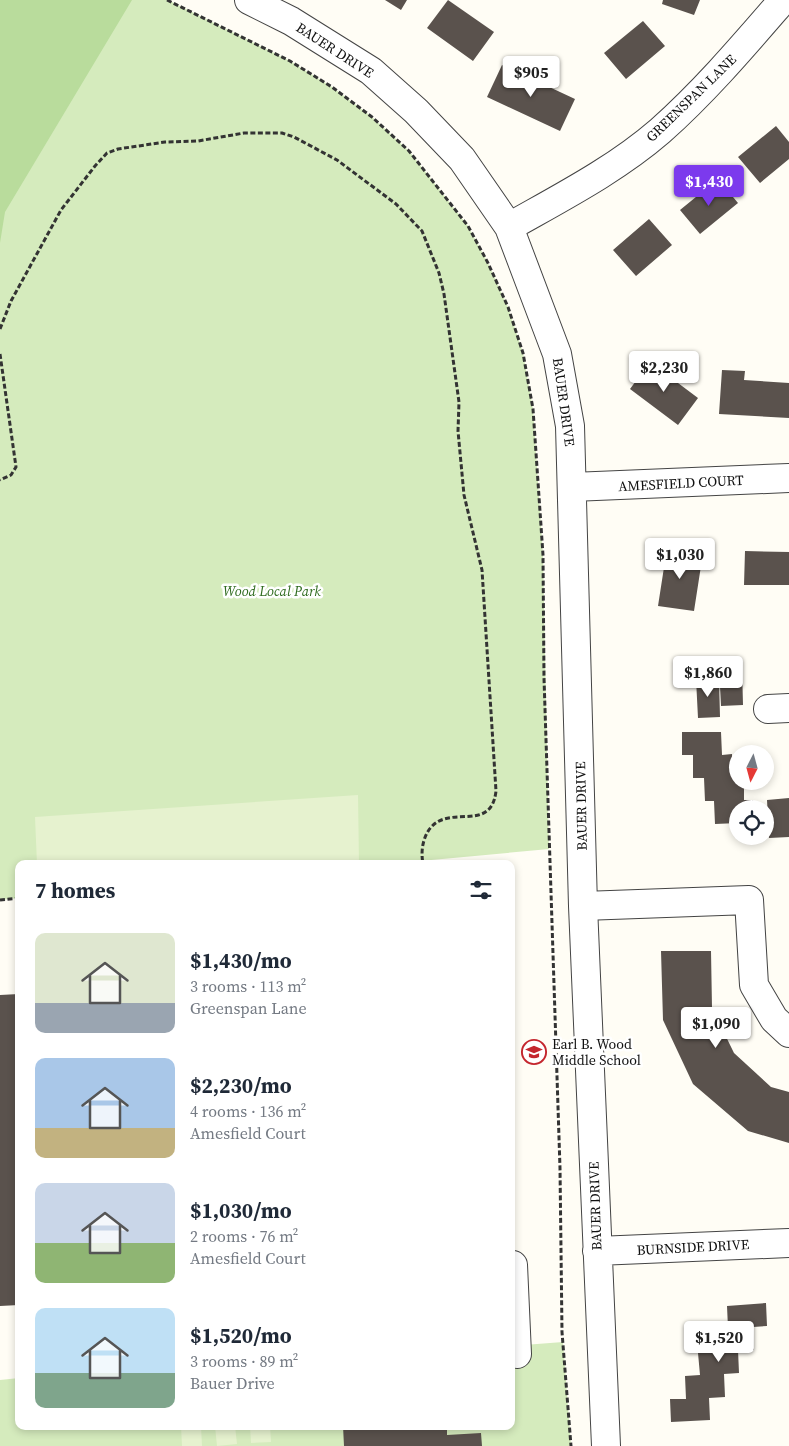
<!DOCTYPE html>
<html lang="en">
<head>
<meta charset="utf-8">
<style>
	:root { --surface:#fff; --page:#f6f6f7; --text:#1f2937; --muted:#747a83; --accent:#7c3aed }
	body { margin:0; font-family:"Source Serif 4",serif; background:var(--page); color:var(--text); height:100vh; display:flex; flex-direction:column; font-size:19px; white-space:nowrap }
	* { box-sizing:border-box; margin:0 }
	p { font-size:16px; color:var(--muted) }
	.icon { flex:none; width:28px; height:28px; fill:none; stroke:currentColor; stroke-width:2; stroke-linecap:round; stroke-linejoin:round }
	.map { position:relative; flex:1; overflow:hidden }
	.panel { position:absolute; left:15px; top:860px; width:500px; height:570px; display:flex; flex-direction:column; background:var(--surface); border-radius:10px; box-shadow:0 2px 8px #0003 }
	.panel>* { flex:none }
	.needle { width:32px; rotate:186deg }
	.controls { position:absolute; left:729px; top:745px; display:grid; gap:10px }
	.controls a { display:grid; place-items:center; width:45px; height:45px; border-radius:50%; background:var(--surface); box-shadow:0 2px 8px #0003; font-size:25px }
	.price { position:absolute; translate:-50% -42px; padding:0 11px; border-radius:5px; background:#fff; color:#222; font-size:16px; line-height:32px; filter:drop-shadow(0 1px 2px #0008) }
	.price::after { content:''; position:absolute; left:50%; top:30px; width:15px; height:11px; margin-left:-8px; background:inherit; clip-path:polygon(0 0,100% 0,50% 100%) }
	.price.active { background:var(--accent); color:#fff }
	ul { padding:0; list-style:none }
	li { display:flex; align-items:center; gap:15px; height:125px; padding:0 20px }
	li span { display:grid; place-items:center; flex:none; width:140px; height:100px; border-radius:10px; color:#555 }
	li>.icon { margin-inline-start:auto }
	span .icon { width:60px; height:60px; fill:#fffc; stroke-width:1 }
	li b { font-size:21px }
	h2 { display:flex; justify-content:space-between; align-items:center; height:60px; padding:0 20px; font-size:21px }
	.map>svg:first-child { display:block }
	.green { fill:#d5ebbd }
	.forest { fill:#b9dc9c }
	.pitch { fill:#e6f2cf }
	.building { fill:#5a524d }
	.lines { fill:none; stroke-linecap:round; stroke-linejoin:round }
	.minor-casing { stroke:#444; stroke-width:30 }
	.path { stroke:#333; stroke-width:3; stroke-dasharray:5 2.5; stroke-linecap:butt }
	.minor { stroke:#fff; stroke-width:28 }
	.labels { text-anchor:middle; stroke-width:5; stroke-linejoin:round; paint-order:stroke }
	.street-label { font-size:14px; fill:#111; stroke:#fff }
	.park-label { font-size:14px; font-style:italic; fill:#2f6b1f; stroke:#fff }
	.poi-label { font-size:14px; fill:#111; stroke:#fff; text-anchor:start }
</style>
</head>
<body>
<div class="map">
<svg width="789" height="1446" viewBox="0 0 789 1446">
	<rect width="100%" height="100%" fill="#fffdf5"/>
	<path class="green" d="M0,0H168L290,61L332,87L372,117L409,151L468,226L488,263L508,307L523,353L533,409L543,555L549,849L388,864H19V898L0,900Z
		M563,1342L571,1446H0V1380L19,1378V1426H511V1346Z"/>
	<path class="forest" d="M0,0H132L5,212L0,243Z"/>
	<path class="pitch" d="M358,795L359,864H37L35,817Z
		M181,1426H201L202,1446H182Z
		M215,1426H235L237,1444L217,1446Z
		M250,1426H270L271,1442L251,1443Z"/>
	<path class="building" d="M385,0H407L401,10Z
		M448,0L494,32L473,61L427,28Z
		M663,0H700L694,15L662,4Z
		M643,21L665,46L626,79L604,53Z
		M502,65L575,99L560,131L487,97Z
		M776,126L789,142V159L760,183L738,157Z
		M718,179L738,203L700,234L680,210Z
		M649,219L672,245L636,276L613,250Z
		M650,362L698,398L678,425L630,389Z
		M722,370L745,371L744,380L789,383V418L719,414Z
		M667,548L703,553L694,611L658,606Z
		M745,551L789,552V585H744Z
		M742,666L743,705L721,706L719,667Z
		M719,678L720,717L698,718L696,679Z
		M682,732H721L722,755L732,754V777H738V781H744V800H753L754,809H738V823L715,824L714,801H705L704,778H693V755H682Z
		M789,798V837L769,838L767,800Z
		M661,951H711L712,1008L734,1053L771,1087L789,1092V1143L748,1131L693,1084L663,1020Z
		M19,994V1305L0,1306V995Z
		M766,1303L767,1326L753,1327L754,1350H738L739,1373L724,1374L725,1397L709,1398L710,1420L671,1422L670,1399H686L685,1376L700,1375L698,1353L714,1352L713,1329L728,1328L727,1306Z
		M343,1426H447V1435L481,1433L482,1446H344Z"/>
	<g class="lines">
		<defs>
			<path id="minor" d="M249,0L291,21L371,71L416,111L462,159L509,227L557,354L570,426L583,906L606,1446
				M509,227C560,198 615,170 660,131C705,91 744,45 783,0
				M572,487L789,478
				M768,709L789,708
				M583,906L749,900L754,985L774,1019L789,1033
				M597,1251L789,1243
				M513,1265L517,1354"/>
		</defs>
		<use href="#minor" class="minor-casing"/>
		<path class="path" d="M167,0L290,61L332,87L372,117L409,151L468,226L488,263L508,307L523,353L533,409L543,555L544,678L560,1168L562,1332L571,1446
			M0,329L11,301L61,210L95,166L107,153L118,149L165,142L198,141L244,133H282L294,137L337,160L396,204L422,231L439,273L444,294L459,402L458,431L464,495L482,570L496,791C491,836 445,800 427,833C422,843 421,853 423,864
			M0,354L16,467L11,475L0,480
			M0,900L19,898"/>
		<use href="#minor" class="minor"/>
	</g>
	<defs>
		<symbol id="school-ring" viewBox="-11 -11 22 22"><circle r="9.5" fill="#fff" stroke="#c4262e" stroke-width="1.5"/><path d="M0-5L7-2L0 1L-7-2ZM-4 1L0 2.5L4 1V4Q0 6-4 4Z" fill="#c4262e"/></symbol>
	</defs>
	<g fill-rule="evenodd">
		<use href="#school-ring" x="520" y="1038" width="28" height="28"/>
	</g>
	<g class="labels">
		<g class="street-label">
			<text transform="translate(335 50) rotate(33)" y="5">BAUER DRIVE</text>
			<text transform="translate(691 98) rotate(-44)" y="5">GREENSPAN LANE</text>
			<text transform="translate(564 402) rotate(82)" y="5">BAUER DRIVE</text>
			<text transform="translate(681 483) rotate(-3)" y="5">AMESFIELD COURT</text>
			<text transform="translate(581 806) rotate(-91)" y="5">BAUER DRIVE</text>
			<text transform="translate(595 1206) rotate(-92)" y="5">BAUER DRIVE</text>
			<text transform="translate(693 1247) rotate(-3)" y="5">BURNSIDE DRIVE</text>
		</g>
		<g class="park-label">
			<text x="272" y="596">Wood Local Park</text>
		</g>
		<g class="poi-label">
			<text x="552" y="1049">Earl B. Wood<tspan x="552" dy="16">Middle School</tspan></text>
		</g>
	</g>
</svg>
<div class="controls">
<a><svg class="needle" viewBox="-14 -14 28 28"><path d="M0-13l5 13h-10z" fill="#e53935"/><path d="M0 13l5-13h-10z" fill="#747a83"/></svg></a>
<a><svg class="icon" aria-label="locate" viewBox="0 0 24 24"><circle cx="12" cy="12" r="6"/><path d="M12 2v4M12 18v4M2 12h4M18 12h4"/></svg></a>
</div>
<b class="price" style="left:531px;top:98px">$905</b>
<b class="price active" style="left:709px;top:207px">$1,430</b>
<b class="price" style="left:664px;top:393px">$2,230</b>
<b class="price" style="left:680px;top:580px">$1,030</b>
<b class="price" style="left:708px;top:698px">$1,860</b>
<b class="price" style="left:716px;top:1049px">$1,090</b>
<b class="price" style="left:719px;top:1363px">$1,520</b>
<section class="panel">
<h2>7 homes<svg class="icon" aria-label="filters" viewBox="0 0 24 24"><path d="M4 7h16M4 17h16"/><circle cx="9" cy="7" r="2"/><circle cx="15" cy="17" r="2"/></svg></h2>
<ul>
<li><span style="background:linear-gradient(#dfe7d0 70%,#9aa5b1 0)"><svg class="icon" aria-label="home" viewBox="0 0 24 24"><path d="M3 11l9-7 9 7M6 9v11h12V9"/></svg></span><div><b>$1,430/mo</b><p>3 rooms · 113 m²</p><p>Greenspan Lane</p></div></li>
<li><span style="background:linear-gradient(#a9c7e8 70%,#c2b280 0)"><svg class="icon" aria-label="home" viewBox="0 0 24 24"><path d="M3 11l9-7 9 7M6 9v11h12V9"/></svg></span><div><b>$2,230/mo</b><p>4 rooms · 136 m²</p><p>Amesfield Court</p></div></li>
<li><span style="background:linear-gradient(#c9d6e8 60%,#8fb573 0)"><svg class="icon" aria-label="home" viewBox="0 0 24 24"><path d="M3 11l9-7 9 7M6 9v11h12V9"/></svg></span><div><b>$1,030/mo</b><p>2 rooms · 76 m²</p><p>Amesfield Court</p></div></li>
<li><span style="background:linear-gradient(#bfe0f5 65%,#7fa58c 0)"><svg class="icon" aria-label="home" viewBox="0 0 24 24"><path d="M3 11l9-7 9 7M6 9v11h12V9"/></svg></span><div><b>$1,520/mo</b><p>3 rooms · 89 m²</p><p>Bauer Drive</p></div></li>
</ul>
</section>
</div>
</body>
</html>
